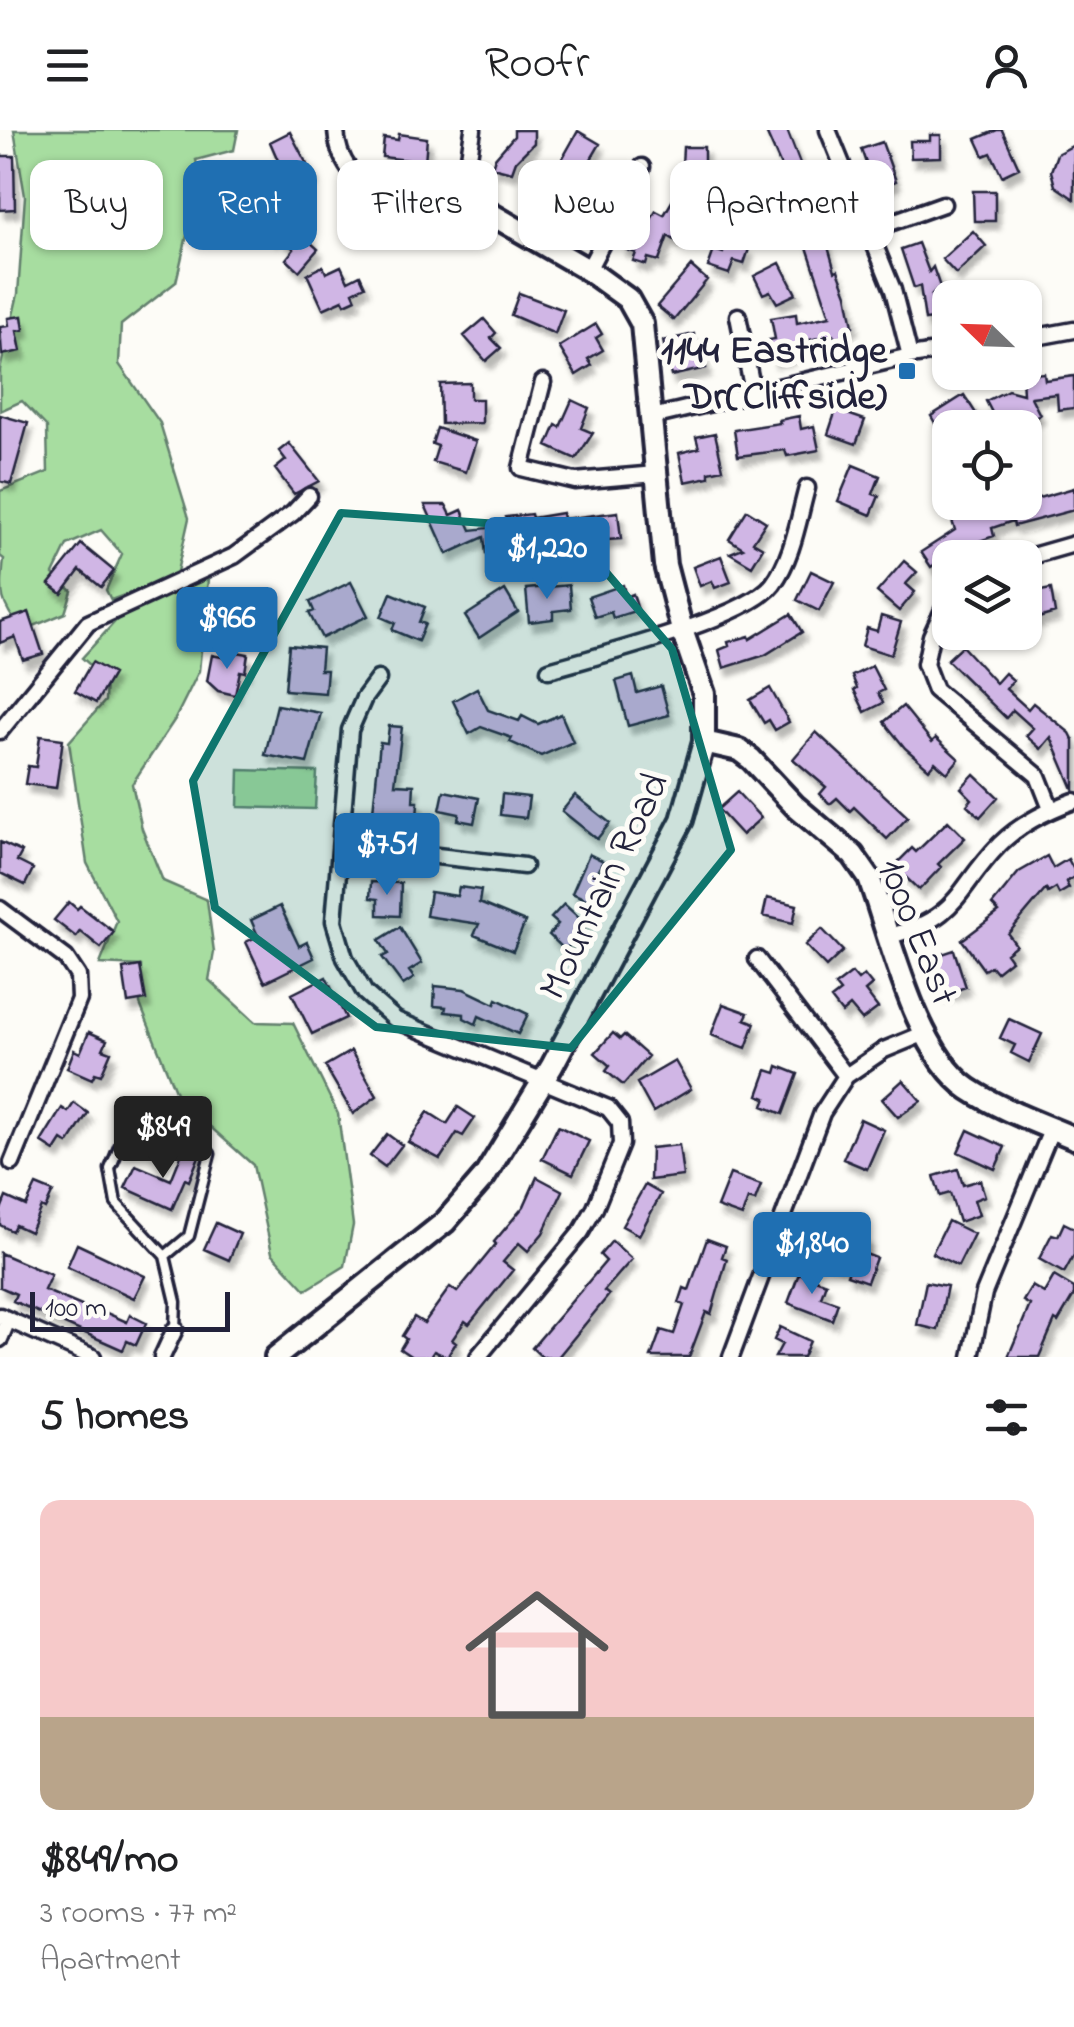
<!DOCTYPE html>
<html lang="en">
<head>
<meta charset="utf-8">
<style>
	:root { --surface:#fff; --page:#f6f6f6; --text:#202124; --muted:#757577; --line:#e0e0e0; --accent:#1f6fb2 }
	body { margin:0; font-family:"Indie Flower",sans-serif; background:var(--page); color:var(--text); height:100vh; display:flex; flex-direction:column; font-size:38px; white-space:nowrap }
	* { box-sizing:border-box; margin:0 }
	p { font-size:32px; color:var(--muted) }
	.icon { flex:none; width:55px; height:55px; fill:none; stroke:currentColor; stroke-width:2; stroke-linecap:round; stroke-linejoin:round }
	.map { position:relative; height:1227px; overflow:hidden }
	.panel { display:flex; flex-direction:column; background:var(--surface); flex:1 }
	.panel>* { flex:none }
	.banner { position:absolute; left:30px; top:30px; width:1015px; height:90px; display:flex; gap:20px }
	.needle { width:65px; rotate:293deg }
	.fabs { position:absolute; left:932px; top:150px; display:grid; gap:20px }
	.fabs a { display:grid; place-items:center; width:110px; height:110px; border-radius:20px; background:var(--surface); box-shadow:0 2px 8px #0004; font-size:50px }
	.scale { position:absolute; left:30px; bottom:25px; width:200px; box-sizing:border-box; padding-left:10px; border:5px solid #22223b; border-top:0; font-size:28px; line-height:35px; white-space:nowrap; color:#22223b; -webkit-text-stroke:8px #fdfcf7; paint-order:stroke }
	.price { position:absolute; translate:-50% -85px; padding:0 22px; border-radius:10px; background:var(--accent); color:#fff; font-size:32px; line-height:65px; filter:drop-shadow(0 2px 5px #0008) }
	.price::after { content:''; position:absolute; left:50%; top:60px; width:30px; height:22px; margin-left:-15px; background:inherit; clip-path:polygon(0 0,100% 0,50% 100%) }
	.price.on { background:#222; color:#fff }
	ul { padding:0; list-style:none }
	li { display:grid; align-content:center; gap:20px; height:530px; padding:0 40px }
	li+li { border-top:2px solid var(--line) }
	li span { display:grid; place-items:center; height:310px; border-radius:20px; color:#555 }
	li>.icon { margin-inline-start:auto }
	span .icon { width:180px; height:180px; fill:#fffc; stroke-width:1 }
	li b { font-size:42px }
	h2 { display:flex; justify-content:space-between; align-items:center; height:120px; padding:0 40px; font-size:42px }
	.chip { padding:0 35px; border-radius:20px; background:var(--surface); box-shadow:0 2px 8px #0004; font-size:35px; line-height:90px }
	.chip.on { background:var(--accent); color:#fff }
	header { display:flex; justify-content:space-between; align-items:center; height:130px; padding:0 40px; background:var(--surface); font-size:45px; font-weight:600 }
	.map>svg:first-child { display:block }
	.green { fill:#a7dda0; stroke:#64806e; stroke-width:2.5 }
	.building { fill:#d0b6e5; stroke:#22223b; stroke-width:2.5; filter:url(#shadow) }
	.lines { fill:none; stroke-linecap:round; stroke-linejoin:round }
	.lane-casing { stroke:#22223b; stroke-width:15 }
	.street-casing { stroke:#22223b; stroke-width:21 }
	.secondary-casing { stroke:#22223b; stroke-width:28 }
	.lane { stroke:#fdfcf7; stroke-width:8 }
	.street { stroke:#fdfcf7; stroke-width:14 }
	.secondary { stroke:#fdfcf7; stroke-width:20 }
	.marked { fill:#0f766e; fill-opacity:0.2; stroke:#0f766e; stroke-width:8; stroke-linejoin:round }
	.poi-dot { fill:#1f6fb2; stroke:#fdfcf7; stroke-width:4 }
	.labels { text-anchor:middle; stroke-width:10; stroke-linejoin:round; paint-order:stroke }
	.poi-label { font-size:40px; font-weight:bold; fill:#22223b; stroke:#fdfcf7; text-anchor:end }
	.street-label { font-size:40px; fill:#22223b; stroke:#fdfcf7 }
</style>
</head>
<body>
<header><svg class="icon" aria-label="menu" viewBox="0 0 24 24"><path d="M4 6h16M4 12h16M4 18h16"/></svg>Roofr<svg class="icon" aria-label="person" viewBox="0 0 24 24"><circle cx="12" cy="8" r="4"/><path d="M4 21q1-7 8-7t8 7"/></svg></header>
<div class="map">
<svg width="1074" height="1227" viewBox="0 0 1074 1227">
	<defs>
		<filter id="shadow"><feDropShadow dx="4.5" dy="8" stdDeviation="2.5" flood-color="#0004"/></filter>
	</defs>
	<rect width="100%" height="100%" fill="#fdfcf7"/>
	<filter id="ink" filterUnits="userSpaceOnUse"><feTurbulence type="fractalNoise" baseFrequency=".01" numOctaves="2"/><feDisplacementMap in="SourceGraphic" scale="20" xChannelSelector="R" yChannelSelector="G"/><feConvolveMatrix kernelMatrix="1 2 1 2 8 2 1 2 1" color-interpolation-filters="sRGB"/></filter>
	<g filter="url(#ink)">
		<path class="green" d="M14,0H238L234,20L196,30L200,50L176,152L121,195L119,234L160,293L189,388L176,446L111,470L106,460L122,424L101,400L67,415L53,444L72,461L65,483L22,501C0,471 0,467 4,429L0,426V361L48,342L47,297L22,271L0,281V240L18,164L25,66Z
			M208,449L199,541L175,589L132,654L142,699L163,751L207,770L214,822L209,850L255,892L293,893L338,984L353,1095L345,1136L306,1160L272,1123L253,1035L178,968L140,874L141,836L100,834L117,791L87,733L69,612L105,571L106,549L82,528L123,483Z
			M239,640L317,642L315,679L238,677Z"/>
		<path class="building" d="M514,0H534V13L516,31L512,42L492,37L495,28L514,6Z
			M765,0H787L816,75L806,78L814,102L823,99L835,141L838,140L847,164L853,196L846,198L848,206L834,208L833,205L800,212L802,218L790,220L791,226L772,229L769,210L775,209L771,188L796,184L797,193L830,186L800,96L795,98L791,85L783,88L776,68L783,66L773,38L781,36Z
			M997,0H1002L1019,38L1002,46L991,23L984,26L976,9Z
			M578,1L600,14L577,53L556,40Z
			M290,2L313,46L290,58L270,12Z
			M399,4L427,8L425,32L382,27L384,8L398,10Z
			M930,5H941V27L911,28L910,11H930Z
			M882,12L896,51L875,59L861,19Z
			M1074,15V69L1055,56L1051,41L1057,24Z
			M683,17H704V55H688L689,35H682Z
			M0,26H14L15,79L0,80Z
			M544,60L579,62L577,88L542,86Z
			M678,61L699,73L676,111L668,106L659,131L648,128L646,135L633,131L636,123L622,118L628,101L641,106L656,81L664,85Z
			M973,61H995V91H974Z
			M277,76L313,109L310,112L318,119L299,141L286,129L294,119L277,103L273,108L260,96Z
			M973,101L986,116L956,144L942,129Z
			M727,111L749,119L744,134L734,131L729,144L708,137L714,120L723,123Z
			M918,113L929,142L933,137L940,157L933,164L950,162V187L925,190L920,156L914,158L901,119Z
			M780,133L796,164L777,173L770,161L763,164L754,146Z
			M323,136L326,143L341,136L348,151L360,145L365,156L353,162L356,169L345,174L343,170L323,179L307,144Z
			M691,136L707,150L674,190L657,176Z
			M519,163L564,180L555,204L511,185Z
			M22,186L24,200L17,201L21,221L2,225L0,197L9,196L8,188Z
			M484,189L496,203L491,208L501,218L486,231L464,206Z
			M596,194L602,204L596,208L603,220L588,229L592,235L576,245L559,217Z
			M694,204L699,226L703,225L706,238L671,246L663,211Z
			M1044,243L1045,250L1074,246V278L1058,280L1057,264L1031,267L1040,285L1016,298H1000L986,271L1008,260L1023,264L1022,245Z
			M470,253V269H482V293L441,294L440,254Z
			M964,265L977,285L958,298H950V302L943,307L931,286Z
			M572,270L589,278L581,298L593,303L576,329L547,316L556,295L560,297Z
			M836,280L865,290L856,314L828,304Z
			M0,285L28,293L11,354L0,351Z
			M799,286L801,299L814,296L819,320L787,326L785,320L738,326L734,300L780,293L779,290Z
			M437,298L476,311L466,342L433,332L438,316L432,314Z
			M715,303L723,339L709,342V347L685,352L679,323L699,318L696,307Z
			M289,313L319,351L294,364L275,339L286,330L279,321Z
			M853,335L880,346L873,364L879,366L871,385L838,371Z
			M1074,358V380L1014,396L1013,391L992,398L994,406L957,419L931,437L921,422L955,400L952,391L992,377L993,381Z
			M425,375H446L451,385L462,380L471,400L507,396L506,387L531,384L532,388L562,383L563,389L618,382L621,409L592,411V406L570,410L569,407L543,414L542,404L518,408L520,420L486,424L484,407L447,424Z
			M747,380L766,392L753,412L763,418L752,436L730,423L743,418L729,409Z
			M81,414L114,441L101,457L80,440L62,464L49,454Z
			M721,426L731,452L715,458L712,451L700,456L693,437Z
			M904,431L917,442L906,454L915,462L899,481L877,462Z
			M811,441L834,452L819,481L797,470Z
			M351,452L368,486L322,508L309,483L314,481L310,472Z
			M569,455L571,479L553,481V489L529,492L526,459Z
			M623,455L626,467L633,464L638,480L613,488L611,482L595,487L588,467Z
			M1051,459L1055,483L1025,492V464Z
			M505,460L518,482L479,508L465,486Z
			M391,463L425,477L419,492L425,494L418,511L392,500L395,493L381,487Z
			M29,482L43,524L23,530L15,507L0,513V492Z
			M791,484L802,502L765,525L724,538L719,520L729,516L728,512L749,506L750,509Z
			M881,486L901,492L891,525L862,516L867,498L877,501Z
			M289,515L322,518L320,540H327L325,563L285,560Z
			M962,516L996,553L1005,543L1013,550L1006,559L1028,579L1033,573L1070,603L1074,611V661L1051,607L1041,619L1026,606L1033,598L1013,580L1006,588L947,530Z
			M232,521L248,524L245,542L240,541L235,565L218,561L207,551L212,525L231,529Z
			M92,532L113,544L96,573L75,561Z
			M872,536L884,560L878,563L883,573L865,582L854,560L857,558L852,546Z
			M633,546L637,563L661,556L669,585L628,596L616,551Z
			M477,558L488,580L519,591L522,586L538,594L561,584L573,612L541,626L510,612L512,608L481,597L469,604L453,571Z
			M770,558L789,592L775,600L769,590L764,593L750,570Z
			M277,575L321,583L307,633L265,625Z
			M903,576L932,612L936,608L959,629L947,643L935,632L929,639L905,618L884,592Z
			M389,596L402,597L395,654L414,655L413,672H418L417,690L394,689V682L373,681L380,612L387,613Z
			M816,602L908,687L887,709L854,677L850,681L837,668L830,674L820,664L826,657L793,629Z
			M40,606L63,609L56,658L25,654L28,636L36,637Z
			M974,644L998,667L980,687L967,675L972,669L961,658Z
			M444,661L479,668L474,693L458,690L459,684L440,680Z
			M737,662L761,688L742,705L718,679Z
			M502,664L529,667L526,688L500,685Z
			M575,665L610,693L597,709L562,681Z
			M948,691L965,708L938,734L941,737L919,760L894,736L912,718L916,722Z
			M0,712L22,722L17,731L33,739L25,755L0,743Z
			M589,724L603,731L598,740L608,744L595,773L572,763Z
			M1047,726L1053,738L1068,729L1074,740V747L1066,752L1069,758L1059,764L1056,758L1048,763L1046,759L1008,804L1016,815L1006,823L1011,830L996,842L991,836L984,840L962,810L999,782L992,775L1019,742Z
			M371,752L401,753L400,786L378,785V769L370,768Z
			M459,757L481,760L479,773L525,792L513,821L474,805L479,794L426,786L430,762L457,766Z
			M767,768L797,775L793,793L763,786Z
			M69,772L77,779L80,776L114,802L101,818L80,801L76,807L54,790Z
			M564,774L587,795L565,820L549,805L558,794L551,788Z
			M280,776L299,816L307,812L314,828L265,852L246,812L258,806L251,790Z
			M400,797L422,833L409,841L414,848L403,855L382,827L388,824L379,810Z
			M822,799L843,821L826,837L805,815Z
			M954,820L966,857L942,865L930,828Z
			M140,836L146,870L128,873L123,839Z
			M852,843L858,850L864,845L872,855L865,861L878,878L862,890L850,876L842,883L831,869L840,862L835,856Z
			M326,847L346,888L312,904L292,864Z
			M435,856L464,859L495,874L497,869L528,884L518,904L479,886L476,894L464,888V884L445,882L446,877L434,876Z
			M723,874L748,883L745,889L755,893L746,918L711,905Z
			M1009,889L1042,904L1029,932L1011,923L1015,915L1000,908Z
			M89,902L107,910L103,919L111,922L101,945L95,943L92,949L67,938L74,920L80,923Z
			M613,903L620,909L624,905L648,926L623,955L606,941L610,936L595,923Z
			M351,921L377,966L353,984L325,936Z
			M675,931L691,959L653,982L637,953Z
			M778,936L798,944L783,984L763,976L766,968L758,965L767,940L776,943Z
			M903,950L921,971L898,987L882,969Z
			M74,973L88,983L68,1014L62,1010L55,1021L41,1012L62,978L68,982Z
			M458,977L475,988L463,1006L457,1003L440,1029L408,1012L428,982L447,994Z
			M860,989L884,1000L867,1039L843,1029Z
			M558,996L589,1011L573,1044L542,1029Z
			M968,1000L1005,1017L995,1039L958,1022Z
			M387,1004L402,1015L385,1037L370,1026Z
			M679,1015L683,1046L650,1050L651,1018Z
			M184,1018L200,1024L189,1051L185,1049L172,1079L125,1058L136,1035L171,1050Z
			M958,1039L963,1055L980,1050L985,1066L974,1070L979,1085L959,1092L950,1063L940,1066L934,1046Z
			M730,1044L761,1055L755,1071L748,1069L742,1086L717,1077Z
			M537,1047L563,1061L543,1103L528,1121L519,1113L503,1132L513,1140L469,1194L465,1191L452,1210L456,1213L447,1227L434,1221L430,1227H412L400,1219L406,1209L402,1206L414,1187L424,1193L450,1157L457,1162L496,1114L494,1112L524,1076Z
			M36,1055L53,1062L45,1079L41,1077L30,1102L15,1095L12,1101L0,1095V1082L6,1067L26,1076Z
			M645,1055L661,1064L639,1105L622,1096Z
			M948,1091L974,1104L958,1136L932,1123Z
			M216,1093L240,1104L229,1130L204,1119Z
			M824,1093L868,1109L863,1123L876,1128L867,1152L847,1145L850,1137L807,1121L812,1107L818,1109Z
			M1064,1093L1074,1098V1125L1064,1143L1039,1129L1052,1104L1058,1106Z
			M707,1109L726,1116L722,1127L727,1129L711,1184L706,1182L689,1227H651L661,1200L674,1204L684,1175L679,1173L684,1158L689,1160Z
			M612,1111L632,1129L604,1161L609,1165L558,1227H542L532,1218L606,1131L600,1125Z
			M77,1114L145,1146L134,1168L67,1137Z
			M0,1123L51,1145L44,1160L98,1183L100,1180L127,1192L130,1185L146,1193L136,1215L127,1211L123,1220L13,1171L16,1164L0,1157Z
			M799,1143L826,1153L821,1167L838,1173L832,1190L788,1173Z
			M1054,1146L1074,1158V1165L1058,1192L1055,1190L1039,1227H1008L1030,1175L1023,1171L1032,1156L1044,1163Z
			M926,1152L947,1156L938,1200L917,1195Z
			M780,1197L810,1211L803,1227H775L782,1214L774,1210Z"/>
		<g class="lines">
			<defs>
				<path id="lane" d="M165,1126L189,1106L210,1024C181,994 162,992 123,1008L110,1039L116,1073L165,1126L176,1172L175,1199"/>
				<path id="street" d="M336,0C337,28 355,56 384,65C404,71 441,67 463,68L473,0
					M828,0L893,160L910,226
					M870,100L943,74
					M588,140L642,37
					M738,186L753,262
					M1025,209L1074,200
					M543,252L521,338L575,351L656,344
					M652,287L910,226L950,220
					M1025,428L1074,414
					M950,465L931,506L925,534L935,560L1038,646L1051,679
					M549,540C597,526 746,489 773,454C793,427 798,390 807,358
					M378,549L364,568L350,600L334,791L345,828L365,863L396,890L608,978L620,993L621,1014L595,1078L581,1102L478,1227
					M0,601L88,493L234,426L293,383L309,366
					M341,715L524,736
					M0,779L66,828L78,846L79,869L12,1033
					M890,806C961,787 955,760 1000,714C1019,695 1049,680 1074,671
					M757,829L846,946
					M0,1186L93,1227
					M0,1209L8,1190
					M162,1227L175,1199
					M731,1227L822,983L846,946L884,920L923,904
					M971,1227L984,1163L1052,998"/>
				<path id="secondary" d="M704,612L739,620L751,629L795,676L853,725L869,748C891,809 916,923 969,959C1001,980 1039,993 1074,1008
					M276,1227L445,1092L485,1046L552,936L682,690L704,612V564L682,500L665,435L642,194L628,169L588,140L463,68"/>
			</defs>
			<use href="#lane" class="lane-casing"/>
			<use href="#street" class="street-casing"/>
			<use href="#secondary" class="secondary-casing"/>
			<use href="#lane" class="lane"/>
			<use href="#street" class="street"/>
			<use href="#secondary" class="secondary"/>
		</g>
	</g>
	<path class="marked" d="M341,383L569,399L672,519L731,720L571,918L376,897L215,778L193,651Z"/>
	<rect class="poi-dot" x="897" y="231" width="20" height="20" rx="5"/>
	<g class="labels">
		<g class="poi-label">
			<text x="887" y="232">1144 Eastridge<tspan x="887" dy="46">Dr(Cliffside)</tspan></text>
		</g>
		<g class="street-label">
			<text transform="translate(602 755) rotate(-64)" y="14">Mountain Road</text>
			<text transform="translate(920 801) rotate(68)" y="14">1000 East</text>
		</g>
	</g>
</svg>
<div class="fabs">
<a><svg class="needle" viewBox="-14 -14 28 28"><path d="M0-13l5 13h-10z" fill="#e53935"/><path d="M0 13l5-13h-10z" fill="#757577"/></svg></a>
<a><svg class="icon" aria-label="locate" viewBox="0 0 24 24"><circle cx="12" cy="12" r="6"/><path d="M12 2v4M12 18v4M2 12h4M18 12h4"/></svg></a>
<a><svg class="icon" aria-label="layers" viewBox="0 0 24 24"><path d="M12 4l9 5-9 5-9-5zM3 14l9 5 9-5"/></svg></a>
</div>
<div class="scale">100 m</div>
<b class="price" style="left:547px;top:472px">$1,220</b>
<b class="price" style="left:227px;top:542px">$966</b>
<b class="price" style="left:387px;top:768px">$751</b>
<b class="price on" style="left:163px;top:1051px">$849</b>
<b class="price" style="left:812px;top:1167px">$1,840</b>
<div class="banner">
<a class="chip">Buy</a>
<a class="chip on">Rent</a>
<a class="chip">Filters</a>
<a class="chip">New</a>
<a class="chip">Apartment</a>
</div>
</div>
<section class="panel">
<h2>5 homes<svg class="icon" aria-label="filters" viewBox="0 0 24 24"><path d="M4 7h16M4 17h16"/><circle cx="9" cy="7" r="2"/><circle cx="15" cy="17" r="2"/></svg></h2>
<ul>
<li><span style="background:linear-gradient(#f6c9c9 70%,#b9a48a 0)"><svg class="icon" aria-label="home" viewBox="0 0 24 24"><path d="M3 11l9-7 9 7M6 9v11h12V9"/></svg></span><div><b>$849/mo</b><p>3 rooms · 77 m²</p><p>Apartment</p></div></li>
</ul>
</section>
</body>
</html>
